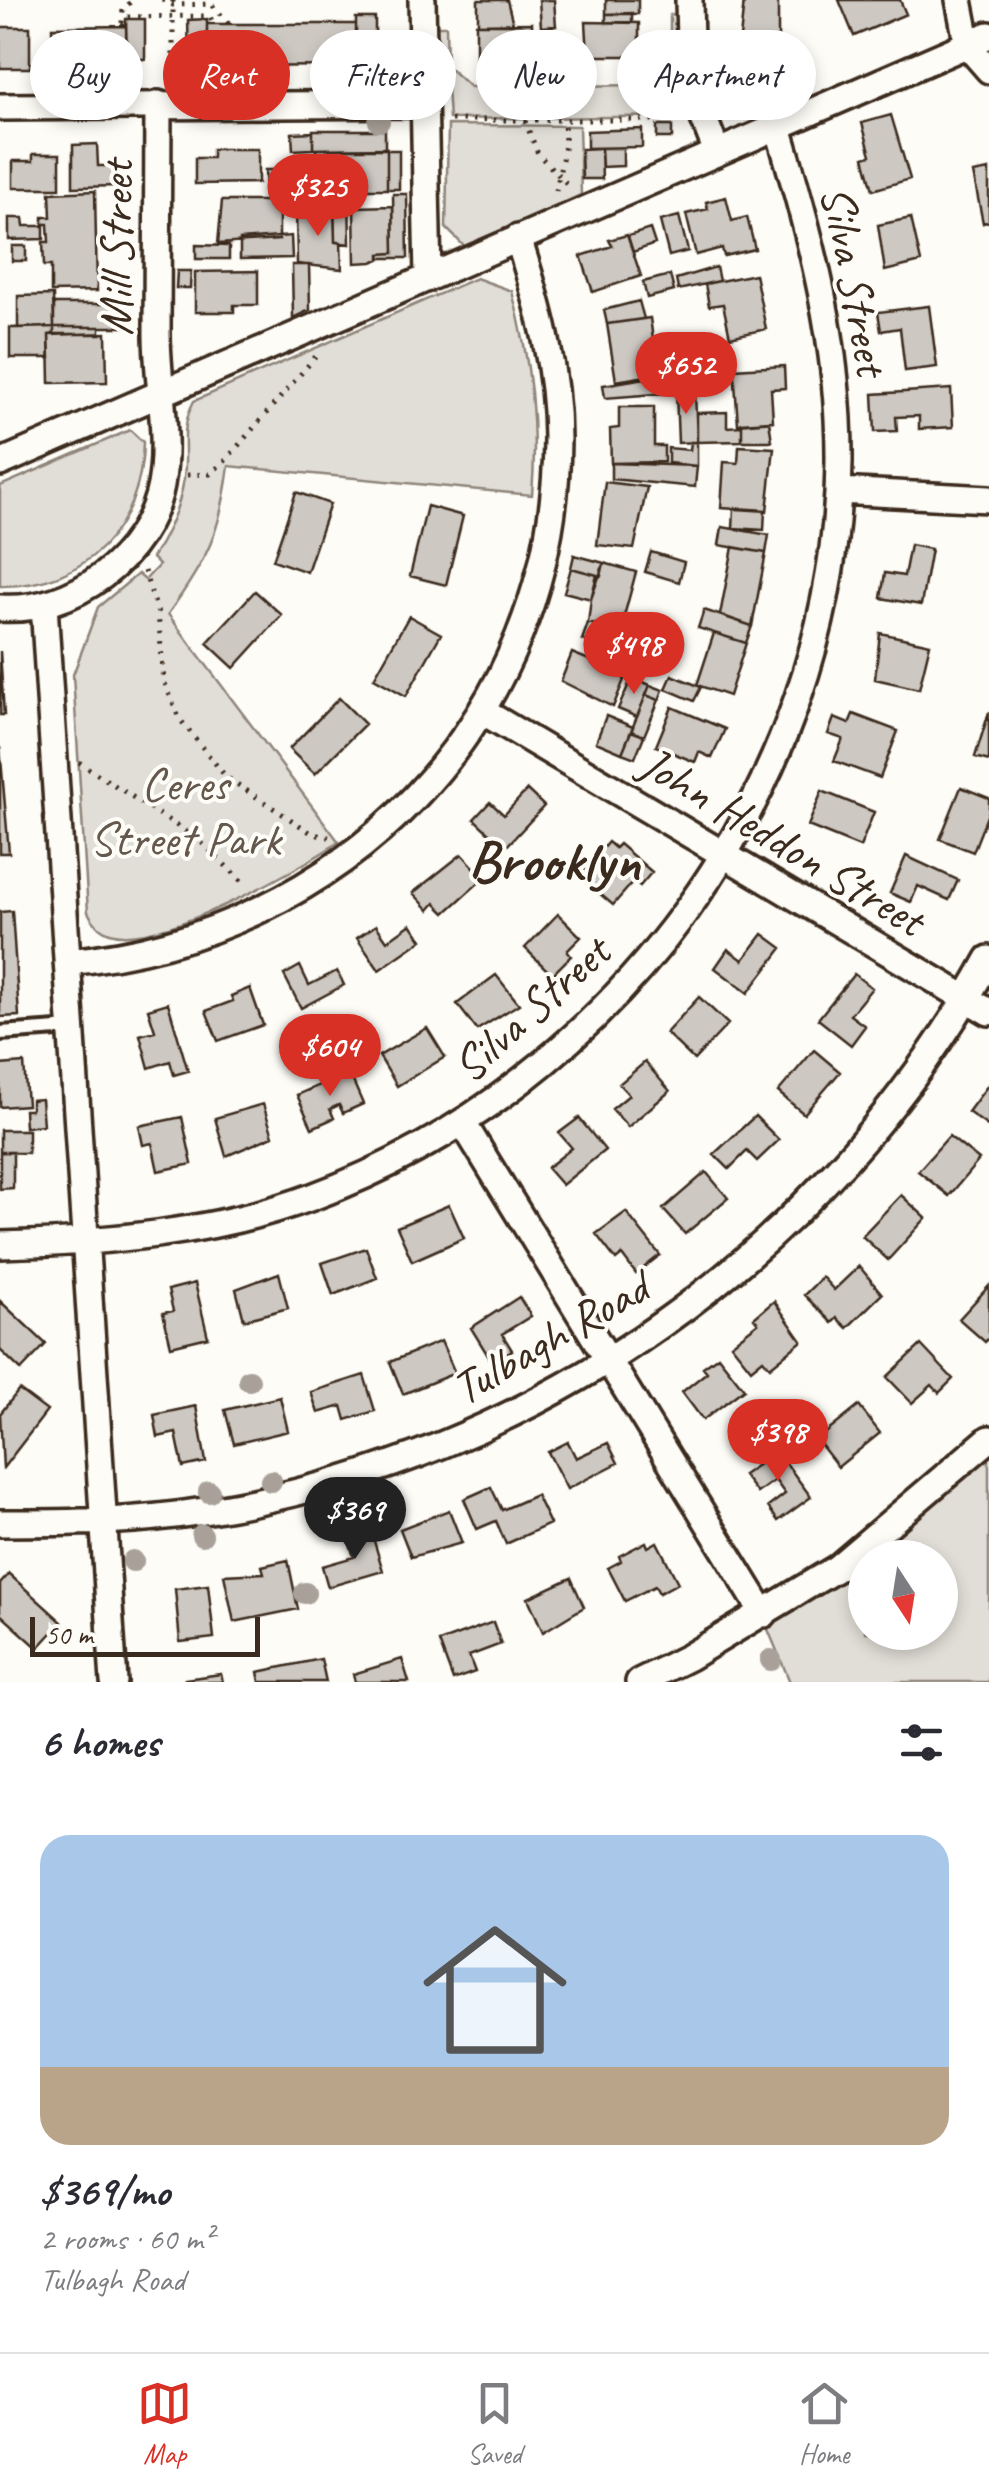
<!DOCTYPE html>
<html lang="en">
<head>
<meta charset="utf-8">
<style>
	:root { --surface:#fff; --page:#f7f7f7; --text:#2b2b33; --muted:#7c7c81; --line:#e1e1e2; --accent:#d93025 }
	body { margin:0; font-family:Caveat,sans-serif; background:var(--page); color:var(--text); height:100vh; display:flex; flex-direction:column; font-size:38px; white-space:nowrap }
	* { box-sizing:border-box; margin:0 }
	p { font-size:32px; color:var(--muted) }
	.icon { flex:none; width:55px; height:55px; fill:none; stroke:currentColor; stroke-width:2; stroke-linecap:round; stroke-linejoin:round }
	.map { position:relative; height:1682px; overflow:hidden }
	.details { display:flex; flex-direction:column; background:var(--surface); flex:1 }
	.details>* { flex:none }
	.banner { position:absolute; left:30px; top:30px; width:930px; height:90px; display:flex; gap:20px }
	.needle { width:65px; rotate:168deg }
	.controls { position:absolute; left:848px; top:1540px; display:grid; gap:20px }
	.controls a { display:grid; place-items:center; width:110px; height:110px; border-radius:50%; background:var(--surface); box-shadow:0 5px 15px #0003; font-size:50px }
	.scale { position:absolute; left:30px; bottom:25px; width:230px; box-sizing:border-box; padding-left:10px; border:5px solid #3b2a1e; border-top:0; font-size:28px; line-height:35px; white-space:nowrap; color:#3b2a1e; -webkit-text-stroke:8px #fdfcf7; paint-order:stroke }
	.price { position:absolute; translate:-50% -85px; padding:0 22px; border-radius:35px; background:var(--accent); color:#fff; font-size:32px; line-height:65px; filter:drop-shadow(0 2px 5px #0008) }
	.price::after { content:''; position:absolute; left:50%; top:60px; width:30px; height:22px; margin-left:-15px; background:inherit; clip-path:polygon(0 0,100% 0,50% 100%) }
	.price.active { background:#222; color:#fff }
	ul { padding:0; list-style:none }
	li { display:grid; align-content:center; gap:20px; height:530px; padding:0 40px }
	li+li { border-top:2px solid var(--line) }
	li span { display:grid; place-items:center; height:310px; border-radius:30px; color:#555 }
	li>.icon { margin-inline-start:auto }
	span .icon { width:180px; height:180px; fill:#fffc; stroke-width:1 }
	li b { font-size:42px }
	h2 { display:flex; justify-content:space-between; align-items:center; height:120px; padding:0 40px; font-size:42px }
	.tag { padding:0 35px; border-radius:45px; background:var(--surface); box-shadow:0 5px 15px #0003; font-size:35px; line-height:90px }
	.tag.active { background:var(--accent); color:#fff }
	.menu { display:flex; justify-content:space-around; align-items:center; height:140px; border-top:2px solid var(--line); background:var(--surface); font-size:28px; color:var(--muted) }
	.menu a { display:grid; justify-items:center; gap:5px }
	.menu .active { color:var(--accent) }
	.map>svg:first-child { display:block }
	.green { fill:#e1ded7; stroke:#8e847a; stroke-width:2.5 }
	.building { fill:#cdc8c2; stroke:#3b2a1e; stroke-width:2.5 }
	.lines { fill:none; stroke-linecap:round; stroke-linejoin:round }
	.service-casing { stroke:#3b2a1e; stroke-width:20 }
	.minor-casing { stroke:#3b2a1e; stroke-width:32 }
	.path { stroke:#3b2a1e; stroke-width:5; stroke-dasharray:2.5 8; stroke-linecap:butt }
	.service { stroke:#fdfcf7; stroke-width:12 }
	.minor { stroke:#fdfcf7; stroke-width:25 }
	.tree { fill:#a9a199 }
	.labels { text-anchor:middle; stroke-width:8; stroke-linejoin:round; paint-order:stroke }
	.street-label { font-size:48px; fill:#3b2a1e; stroke:#fdfcf7 }
	.park-label { font-size:48px; fill:#64574c; stroke:#fdfcf7 }
	.district-label { font-size:58px; font-weight:bold; fill:#3b2a1e; stroke:#fdfcf7 }
</style>
</head>
<body>
<div class="map">
<svg width="989" height="1682" viewBox="0 0 989 1682">
	<rect width="100%" height="100%" fill="#fdfcf7"/>
	<filter id="ink" filterUnits="userSpaceOnUse"><feTurbulence type="fractalNoise" baseFrequency=".01" numOctaves="2"/><feDisplacementMap in="SourceGraphic" scale="20" xChannelSelector="R" yChannelSelector="G"/><feConvolveMatrix kernelMatrix="1 2 1 2 8 2 1 2 1" color-interpolation-filters="sRGB"/></filter>
	<g filter="url(#ink)">
		<path class="green" d="M676,14L680,97L688,116L449,119L447,87L438,86L437,26H446L447,66L470,87L648,85L670,63V15Z
			M448,125L579,126L581,195L465,247L446,228Z
			M476,278L512,291C530,360 538,424 532,495L229,466C220,534 208,558 168,614L339,842C297,870 159,949 110,933C100,930 93,922 88,912L73,675L98,607L138,574L145,580L159,565L152,558C168,533 180,508 184,478C188,447 179,430 194,401Z
			M130,430L143,442C142,527 86,587 0,586V486Z
			M989,1456V1682H790L767,1627L865,1559V1632H940V1558L867,1557Z"/>
		<path class="building" d="M478,0H507L513,24H478Z
			M539,0H554L556,26L541,27Z
			M606,0H638V14H606Z
			M839,0H900L906,14L854,36Z
			M744,1H778V54H744L740,38Z
			M632,13V22L606,23V14Z
			M356,18H375V56H356Z
			M126,19H145V59H127Z
			M207,19V58H189L188,20Z
			M586,22L639,23V56H588Z
			M532,23V56L476,57V24Z
			M207,24H356V66L207,67Z
			M126,26L127,68H53L52,27Z
			M0,27H30V68H0Z
			M538,40H557V53H538Z
			M559,53H588V85H559Z
			M891,115L910,179L873,190L864,157L871,155L862,123Z
			M657,126H672V138H657Z
			M642,129V147L587,148V131Z
			M313,130H385V149H313Z
			M313,132V149L293,150L292,133Z
			M97,144L98,166H119V186L73,187V145Z
			M387,148V189H360V183H330V176H316V149Z
			M601,148H623V166L602,167Z
			M601,148L602,179H582L581,149Z
			M212,149H258V183L195,184V158H212Z
			M387,150H399V189H387Z
			M33,154H60V188H13V161H33Z
			M265,170H283L284,189L266,190Z
			M989,170V221L983,223L973,173Z
			M95,191L97,291L51,292V266H44L43,242H49L48,224H43V217H51L50,193Z
			M334,194H349L350,244L335,242Z
			M393,194H407L408,258H380V254L394,253Z
			M726,197L732,221L747,217L755,249L724,256L722,248L696,255L686,214L708,209L706,202Z
			M222,201H279V240L218,244Z
			M393,206L394,253L380,254V259L372,262L355,263L354,207Z
			M334,208L335,242H341L342,269L297,264L296,209Z
			M679,216L688,251L669,256L660,221Z
			M9,218H23L24,226H44V239L9,240Z
			M911,218L921,262L885,271L878,225Z
			M650,229L655,244L633,252L628,236Z
			M627,235L641,276L593,292L581,256L612,246L609,240Z
			M291,236L292,258L240,259V240Z
			M196,245L229,246V259H196Z
			M12,246H26V261H12Z
			M292,265H309L310,310L293,318Z
			M716,267L719,281L678,290L676,279Z
			M177,271H191L190,288H176Z
			M258,271V305H234V312H195V272Z
			M755,274L766,329L730,337L723,304L709,306L705,284Z
			M670,275L674,291L647,298L643,282Z
			M53,295L54,327L18,328V296Z
			M639,301L644,319L607,324L604,310Z
			M54,304H123V327H54Z
			M929,306L937,367L905,371L900,328L881,331L878,312Z
			M650,318L658,374L616,381L607,324Z
			M54,327H100V334H54Z
			M54,327V334L49,335L50,358H10V328Z
			M106,333L107,382L50,383L49,335Z
			M689,352L695,391L605,398L603,385L658,376L656,357Z
			M784,366L785,388L771,389L773,421L738,424L734,369Z
			M951,389L953,427L919,429V416L896,417L897,431L875,432L873,394Z
			M695,391L697,442L678,443L676,392Z
			M619,407H654V446H664V462L611,463L610,429L619,428Z
			M727,412V427L742,426V441L697,442V413Z
			M769,421L772,441H742V423Z
			M691,442H697V466L668,463V448L690,450Z
			M739,446L774,448L767,511L721,508L724,462L738,463Z
			M611,463L697,466L695,487L611,479Z
			M605,482L647,487L634,549L597,545Z
			M296,492L330,504L307,572L273,560Z
			M427,506L463,516L446,585L410,576Z
			M734,508L765,510L764,530L733,528Z
			M722,527L769,535L766,553L719,545Z
			M910,545L931,549L921,605L881,598L885,573L904,576Z
			M733,547L766,553L752,626L720,615Z
			M651,552L684,562L679,582L645,572Z
			M574,555L604,563L601,576L571,568Z
			M604,563L636,572L620,631L588,623L591,599Z
			M571,568L597,575L591,599L564,592Z
			M255,591L282,615L234,668L207,643Z
			M704,610L752,626L746,643L698,628Z
			M409,616L441,634L406,696L374,678Z
			M588,623L618,631L612,650L582,640Z
			M714,633L746,643L729,696L697,685Z
			M880,633L930,644L919,689L875,679Z
			M616,637L662,653L657,666L612,650Z
			M0,651L4,715H0Z
			M572,653L626,675L613,707L561,681Z
			M672,675L701,687L694,701L666,689Z
			M632,677L650,685L637,717L618,709Z
			M650,685L663,690L659,700L646,695Z
			M646,695L659,700L644,736L631,731Z
			M339,698L365,724L315,774L289,749Z
			M672,707L725,729L712,758L699,752L695,762L656,746Z
			M989,712V761L975,757Z
			M853,714L898,731L880,778L834,761L843,739L828,734L834,718L849,724Z
			M606,716L633,727L622,753L596,742Z
			M631,731L644,736L635,758L622,753Z
			M0,747L9,853H0Z
			M961,787L989,798V811L973,852L940,839Z
			M527,790L544,806L505,848L474,819L490,802L504,815Z
			M822,791L874,812L860,847L808,826Z
			M608,842L615,848L619,844L652,872L640,886L634,881L613,905L579,876Z
			M462,854L484,878L445,913L435,903L429,910L413,893Z
			M906,856L958,880L949,900L918,886L911,902L890,893Z
			M12,911L19,1016L0,1017V912Z
			M558,914L581,937L567,951L571,956L552,975L525,948Z
			M411,924L422,940L379,970L357,938L376,925L387,941Z
			M763,934L782,948L748,993L715,968L728,949L743,960Z
			M300,966L309,985L337,971L344,985L301,1008L284,975Z
			M854,974L872,988L850,1015L865,1026L851,1045L818,1019Z
			M496,975L519,1004L477,1030L457,1004Z
			M250,988L263,1025L218,1041L206,1011L233,1001L231,996Z
			M699,997L728,1024L694,1060L666,1033Z
			M168,1003L188,1071L174,1075L170,1061L149,1068L140,1035L155,1031L148,1009Z
			M427,1028L445,1057L397,1086L379,1056Z
			M814,1050L840,1072L804,1114L778,1092Z
			M645,1062L670,1091L628,1127L612,1109L629,1095L619,1084Z
			M24,1063L27,1105L0,1107V1065Z
			M349,1072L363,1104L343,1113L339,1105L330,1109L334,1118L312,1128L297,1095Z
			M988,1085L989,1086V1127L968,1112Z
			M41,1099L43,1125L25,1127L24,1110H31V1100Z
			M263,1104L273,1136L226,1156L215,1118Z
			M755,1116L779,1140L757,1161L747,1151L729,1169L714,1154Z
			M182,1117L192,1164L158,1171L152,1143L143,1145L139,1126Z
			M579,1118L605,1150L562,1185L547,1168L572,1148L559,1133Z
			M0,1130H28V1153L0,1152Z
			M949,1136L979,1160L949,1196L918,1171Z
			M0,1152H13V1188L0,1189Z
			M706,1172L728,1198L685,1234L663,1209Z
			M901,1195L926,1218L888,1260L862,1236Z
			M449,1205L464,1238L412,1261L397,1227Z
			M626,1212L660,1255L636,1274L622,1255L616,1260L596,1234Z
			M366,1248L377,1278L333,1295L322,1263Z
			M859,1266L882,1294L847,1328L837,1318L832,1323L804,1295L822,1277L834,1290Z
			M279,1273L288,1308L244,1320L236,1289Z
			M195,1283L208,1337L171,1346L163,1313L173,1311L168,1290Z
			M989,1286V1338L985,1342L959,1319Z
			M519,1297L531,1316L502,1334L512,1350L492,1362L471,1328Z
			M0,1301L46,1344L21,1370L0,1350Z
			M774,1301L802,1341L770,1367L763,1359L751,1369L731,1344L758,1323L754,1318Z
			M441,1341L455,1373L403,1394L390,1362Z
			M921,1345L953,1379L939,1393L932,1385L912,1403L887,1377Z
			M718,1356L744,1389L703,1420L682,1392L707,1372L703,1367Z
			M364,1375L375,1411L346,1420L342,1406L318,1413L311,1392Z
			M19,1390L47,1411L3,1468L0,1414Z
			M280,1397L288,1431L234,1444L225,1410Z
			M196,1406L206,1462L183,1467L176,1433L158,1437L154,1415Z
			M859,1406L880,1433L838,1467L817,1440Z
			M568,1442L576,1458L608,1443L618,1463L567,1489L548,1452Z
			M777,1451L811,1497L778,1521L768,1507L785,1494L775,1480L757,1493L743,1475Z
			M491,1487L502,1510L536,1495L550,1524L506,1544L496,1521L477,1529L464,1499Z
			M449,1510L462,1543L411,1557L400,1529Z
			M371,1531L383,1571L328,1587L322,1566L354,1557L348,1538Z
			M646,1542L648,1547L657,1542L678,1583L659,1593L655,1586L625,1601L608,1568L621,1561L619,1556Z
			M288,1560L298,1609L234,1622L224,1575L264,1573L262,1566Z
			M9,1574L62,1622L38,1648L0,1614V1584Z
			M571,1578L584,1607L543,1632L528,1598Z
			M208,1585L214,1638L180,1642L175,1589Z
			M493,1622L501,1644L469,1656L475,1672L453,1680L439,1642Z
			M321,1659L326,1682H260L258,1672Z
			M402,1659L409,1682H355L353,1674Z
			M221,1674L223,1682H186L185,1679Z"/>
		<g class="lines">
			<defs>
				<path id="service" d="M0,1033L73,1028"/>
				<path id="minor" d="M422,0L428,277
					M689,0L691,86L717,152
					M959,0L968,46L989,70
					M0,107L422,104
					M0,463L989,35
					M838,491L989,499
					M44,605L114,1682
					M0,608C73,613 147,558 161,485C170,435 157,383 157,333C157,257 157,181 158,104
					M482,711L989,1012
					M67,962C344,937 556,720 557,439C557,369 539,304 518,238
					M463,1123L764,1614
					M0,1245C106,1242 212,1234 312,1197C613,1086 836,786 839,462C840,345 811,237 778,127
					M0,1523C69,1523 136,1522 204,1511C536,1459 827,1252 989,959
					M639,1682L689,1657L837,1568L989,1439"/>
			</defs>
			<use href="#service" class="service-casing"/>
			<use href="#minor" class="minor-casing"/>
			<path class="path" d="M162,0L173,5L211,4L230,24
				M173,0V81
				M122,23L123,9L133,0
				M123,26L127,17L210,16L213,24
				M451,120H675
				M525,121L538,154L571,188
				M556,191L565,144L564,121
				M187,475L210,474L225,461L317,355
				M144,571L158,613L164,681L179,718L226,777L313,834L329,837
				M79,762L200,841L245,884"/>
			<use href="#service" class="service"/>
			<use href="#minor" class="minor"/>
		</g>
		<g class="tree">
			<circle cx="489" cy="78" r="11"/>
			<circle cx="379" cy="121" r="11"/>
			<circle cx="249" cy="1380" r="11"/>
			<circle cx="271" cy="1481" r="11"/>
			<circle cx="209" cy="1492" r="11"/>
			<circle cx="334" cy="1510" r="11"/>
			<circle cx="202" cy="1535" r="11"/>
			<circle cx="133" cy="1561" r="11"/>
			<circle cx="305" cy="1593" r="11"/>
			<circle cx="771" cy="1660" r="11"/>
		</g>
	</g>
	<g class="labels">
		<g class="street-label">
			<text transform="translate(115 248) rotate(-90)" y="17">Mill Street</text>
			<text transform="translate(856 280) rotate(79)" y="17">Silva Street</text>
			<text transform="translate(783 840) rotate(31)" y="17">John Heddon Street</text>
			<text transform="translate(530 1008) rotate(-42)" y="17">Silva Street</text>
			<text transform="translate(549 1337) rotate(-30)" y="17">Tulbagh Road</text>
		</g>
		<g class="park-label">
			<text x="185" y="800">Ceres<tspan x="185" dy="55">Street Park</tspan></text>
		</g>
		<g class="district-label">
			<text x="554" y="880">Brooklyn</text>
		</g>
	</g>
</svg>
<div class="controls">
<a><svg class="needle" viewBox="-14 -14 28 28"><path d="M0-13l5 13h-10z" fill="#e53935"/><path d="M0 13l5-13h-10z" fill="#7c7c81"/></svg></a>
</div>
<div class="scale">50 m</div>
<b class="price" style="left:318px;top:239px">$325</b>
<b class="price" style="left:686px;top:417px">$652</b>
<b class="price" style="left:634px;top:697px">$498</b>
<b class="price" style="left:330px;top:1099px">$604</b>
<b class="price" style="left:778px;top:1484px">$398</b>
<b class="price active" style="left:355px;top:1562px">$369</b>
<div class="banner">
<a class="tag">Buy</a>
<a class="tag active">Rent</a>
<a class="tag">Filters</a>
<a class="tag">New</a>
<a class="tag">Apartment</a>
</div>
</div>
<section class="details">
<h2>6 homes<svg class="icon" aria-label="filters" viewBox="0 0 24 24"><path d="M4 7h16M4 17h16"/><circle cx="9" cy="7" r="2"/><circle cx="15" cy="17" r="2"/></svg></h2>
<ul>
<li><span style="background:linear-gradient(#a9c7e8 75%,#b9a48a 0)"><svg class="icon" aria-label="home" viewBox="0 0 24 24"><path d="M3 11l9-7 9 7M6 9v11h12V9"/></svg></span><div><b>$369/mo</b><p>2 rooms · 60 m²</p><p>Tulbagh Road</p></div></li>
</ul>
</section>
<nav class="menu">
<a class="active"><svg class="icon" aria-label="map" viewBox="0 0 24 24"><path d="M3 6l6-2 6 2 6-2v14l-6 2-6-2-6 2zM9 4v14M15 6v14"/></svg>Map</a>
<a><svg class="icon" aria-label="saved" viewBox="0 0 24 24"><path d="M7 4h10v16l-5-4-5 4z"/></svg>Saved</a>
<a><svg class="icon" aria-label="home" viewBox="0 0 24 24"><path d="M3 11l9-7 9 7M6 9v11h12V9"/></svg>Home</a>
</nav>
</body>
</html>
